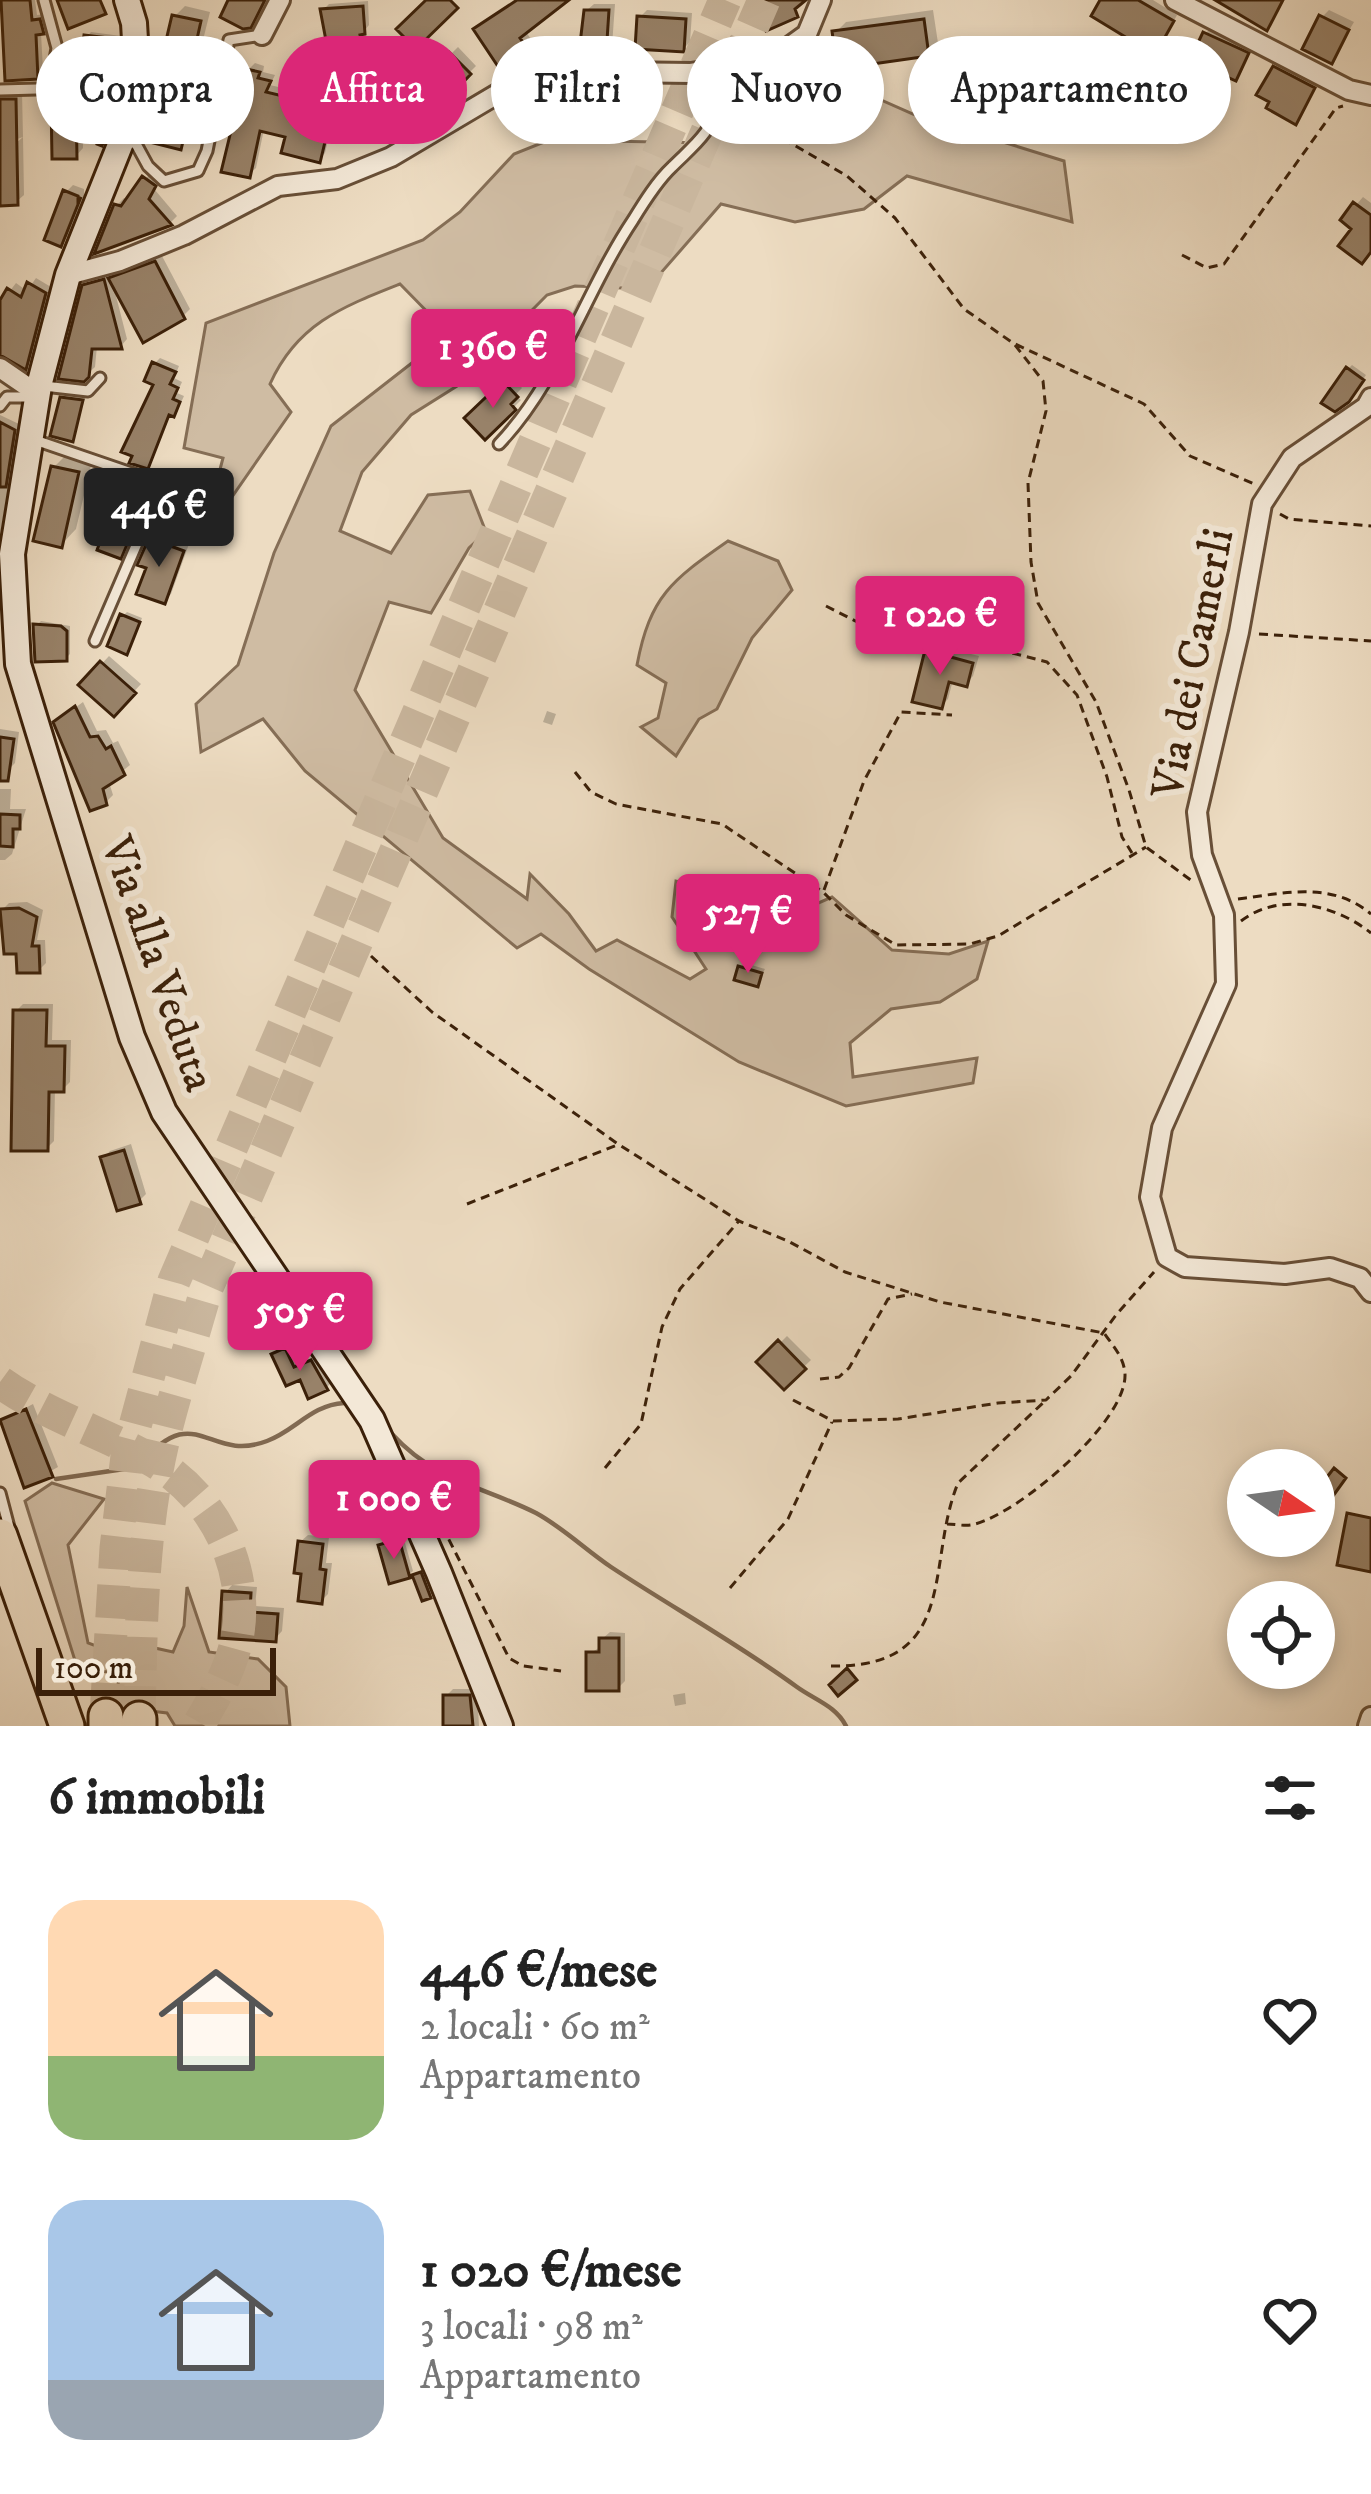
<!DOCTYPE html>
<html lang="it">
<head>
<meta charset="utf-8">
<style>
	:root { --surface:#fff; --page:#f6f6f6; --text:#222; --muted:#767676; --accent:#db2777 }
	body { margin:0; font-family:"IM FELL DW Pica",serif; background:var(--page); color:var(--text); height:100vh; display:flex; flex-direction:column; font-size:45px; white-space:nowrap }
	* { box-sizing:border-box; margin:0 }
	p { font-size:39px; color:var(--muted) }
	.icon { flex:none; width:66px; height:66px; fill:none; stroke:currentColor; stroke-width:2; stroke-linecap:round; stroke-linejoin:round }
	.map { position:relative; height:1726px; overflow:hidden }
	.details { display:flex; flex-direction:column; background:var(--surface); flex:1 }
	.details>* { flex:none }
	.banner { position:absolute; left:36px; top:36px; width:1299px; height:108px; display:flex; gap:24px }
	.needle { width:78px; rotate:103deg }
	.controls { position:absolute; left:1227px; top:1449px; display:grid; gap:24px }
	.controls a { display:grid; place-items:center; width:108px; height:108px; border-radius:50%; background:var(--surface); box-shadow:0 6px 18px #0003; font-size:60px }
	.scale { position:absolute; left:36px; bottom:30px; width:240px; box-sizing:border-box; padding-left:12px; border:6px solid #3b2009; border-top:0; font-size:33px; line-height:42px; white-space:nowrap; color:#3b2009; -webkit-text-stroke:9px #f3e8d7; paint-order:stroke }
	.price { position:absolute; translate:-50% -102px; padding:0 27px; border-radius:12px; background:var(--accent); color:#fff; font-size:39px; line-height:78px; filter:drop-shadow(0 3px 6px #0008) }
	.price::after { content:''; position:absolute; left:50%; top:72px; width:36px; height:27px; margin-left:-18px; background:inherit; clip-path:polygon(0 0,100% 0,50% 100%) }
	.price.active { background:#222; color:#fff }
	ul { padding:0; list-style:none }
	li { display:flex; align-items:center; gap:36px; height:300px; padding:0 48px }
	li span { display:grid; place-items:center; flex:none; width:336px; height:240px; border-radius:36px; color:#555 }
	li>.icon { margin-inline-start:auto }
	span .icon { width:144px; height:144px; fill:#fffc; stroke-width:1 }
	li b { font-size:51px }
	h2 { display:flex; justify-content:space-between; align-items:center; height:144px; padding:0 48px; font-size:51px }
	.pill { padding:0 42px; border-radius:54px; background:var(--surface); box-shadow:0 6px 18px #0003; font-size:42px; line-height:108px }
	.pill.active { background:var(--accent); color:#fff }
	.map>svg:first-child { display:block }
	.green { fill:#cfbca3; stroke:#856e56; stroke-width:3 }
	.shadow { fill:#0003 }
	.lines { fill:none; stroke-linecap:round; stroke-linejoin:round }
	.stream { stroke:#816a52; stroke-width:4.5 }
	.building { fill:#988269; stroke:#3b2009; stroke-width:3 }
	.highway-tunnel { stroke:#c9b69d; stroke-width:33; stroke-dasharray:33 16; stroke-linecap:butt }
	.lane-casing { stroke:#684f37; stroke-width:15 }
	.street-casing { stroke:#684f37; stroke-width:24 }
	.secondary-casing { stroke:#3b2009; stroke-width:30 }
	.highway-casing { stroke:#3b2009; stroke-width:39 }
	.path { stroke:#3b2009; stroke-width:3; stroke-dasharray:9 6; stroke-linecap:butt }
	.lane { stroke:#f3e8d7; stroke-width:9 }
	.street { stroke:#f3e8d7; stroke-width:18 }
	.secondary { stroke:#f3e8d7; stroke-width:24 }
	.highway { stroke:#eddcc2; stroke-width:33 }
	.labels { text-anchor:middle; stroke-width:12; stroke-linejoin:round; paint-order:stroke }
	.street-label { font-size:45px; fill:#3b2009; stroke:#f3e8d7 }
</style>
</head>
<body>
<div class="map">
<svg width="1371" height="1726" viewBox="0 0 1371 1726">
	<rect width="100%" height="100%" fill="#eddcc2"/>
	<filter id="stains"><feTurbulence type="fractalNoise" baseFrequency=".00167" numOctaves="4"/><feColorMatrix values="0 0 0 0 .2 0 0 0 0 .09 0 0 0 0 .02 0 0 0 .5 -.17"/></filter>
	<radialGradient id="worn" r=".72"><stop offset=".6" stop-color="#630" stop-opacity="0"/><stop offset="1" stop-color="#630" stop-opacity=".3"/></radialGradient>
	<path class="green" d="M802,65L913,114L1064,161L1072,222L907,176L864,209L795,222L721,204L653,282L622,288L575,286L547,295L457,386L411,415L362,472L340,531L391,553L428,495L470,491L486,532L469,548L431,613L389,602L355,690L443,838L527,899L530,874L569,914L596,951L617,940L690,979L706,969L672,917L676,881L716,891L762,942L786,917L832,897L892,950L949,954L988,941L977,979L940,1002L891,1009L850,1043L853,1077L977,1058L973,1083L846,1106L739,1062L589,969L541,934L517,948L305,771L263,719L201,752L196,704L238,665L274,553L331,426L449,334L400,284C342,307 297,324 270,384L291,412L227,504L212,500L223,458L184,448L206,323L423,240L460,212L514,154L549,140L712,143L733,99L691,71Z
		M728,541L778,561L792,590L752,638L717,709L699,719L676,756L641,727L658,718L666,683L637,665C650,596 672,580 728,541Z
		M52,1483L104,1499L68,1545L88,1643L128,1658L141,1645L173,1652L184,1626L187,1587L209,1652L258,1659L286,1687L290,1726H175L167,1713L116,1707L119,1674L77,1667L25,1501Z"/>
	<path class="shadow" d="M3,0H35L37,15L45,14L48,26L41,33L43,70L37,76Z
		M519,0H563L525,30L532,41L500,64Z
		M1103,0H1153L1177,15L1160,46Z
		M368,1L369,25L365,30L373,67L367,73L323,10L329,4Z
		M594,4H615L612,46L605,53L586,11Z
		M185,6L210,12L199,56L208,58L190,136L180,146L171,62L175,16Z
		M647,10L692,13L690,42L683,49L640,17Z
		M933,10L938,43L927,54L836,32L846,22Z
		M1329,10L1354,22L1331,61L1322,17Z
		M1212,27L1254,46L1235,78L1205,34Z
		M91,32L121,36V62L117,66L87,37Z
		M458,47L476,66L442,100L424,81Z
		M1282,61L1320,80L1295,121L1275,68Z
		M255,63L264,66L263,72L275,75L270,85L337,101L325,153L319,159L289,134L264,129L256,168L249,174L248,70Z
		M0,92H22L23,137L0,145Z
		M82,93L83,148L76,156L54,101L62,94Z
		M391,98L400,127L396,132L366,108Z
		M23,137L24,195L16,202L0,203V157Z
		M152,171L161,178L155,190L177,216L170,223L99,249L117,205L124,198L129,200Z
		M73,185L84,189V196L68,236L61,243L66,192Z
		M1363,197L1371,203V250L1344,219Z
		M162,256L190,309L183,316L114,288L127,339L121,346H97L95,367L83,378L85,287L93,279L111,274L112,279L119,272Z
		M36,278L51,287L32,360L26,366L0,354V297L3,300L16,283L27,291Z
		M544,318L551,325L540,336L533,329Z
		M160,358L179,366L174,378L182,382L177,393L184,396L179,407L171,412L147,466L135,454L158,383L154,364Z
		M1352,365L1366,375L1353,394L1348,369Z
		M512,377L522,388L515,395L521,400L485,436L468,418Z
		M67,394L86,396L72,439L62,398Z
		M0,415L19,424L0,536Z
		M69,452L93,457L76,529L61,545L54,467Z
		M132,474L155,484L127,548L120,555L125,481Z
		M159,532L189,544L171,594L164,601L149,566L152,540Z
		M127,612L142,618L130,647L123,616Z
		M41,621L70,626V654L66,658L36,626Z
		M935,645L979,656L973,676L966,684L953,680L948,699L941,706L928,652Z
		M109,656L141,684L114,713L82,685Z
		M83,702L97,731L106,730L113,743L118,741L130,765L109,782L113,795L106,802L64,716Z
		M547,711L556,714L552,725L543,722Z
		M0,729L19,732L15,763L8,770L0,769Z
		M0,789H11L10,809H26L12,854L5,860H0Z
		M27,902L43,910L37,940H45L46,963L39,970L19,951L2,910L9,903Z
		M745,963L765,969L757,984L741,967Z
		M23,1004H53L52,1040H71L70,1082L63,1089H55L54,1141L47,1148L16,1011Z
		M131,1144L146,1194L139,1201L103,1158L110,1151Z
		M787,1336L811,1360L784,1386L761,1362Z
		M290,1346L299,1365L316,1358L331,1383L327,1387L309,1395L301,1376L279,1351Z
		M33,1404L58,1467L26,1485L0,1421Z
		M308,1535L329,1537L326,1563H332L328,1594L321,1601L300,1542Z
		M403,1536L413,1571L408,1575L381,1546Z
		M425,1570L434,1591L429,1595L415,1576Z
		M232,1585L257,1587L255,1606L284,1608L282,1631L275,1639L225,1593Z
		M610,1632L625,1633V1681L618,1688L589,1654L602,1646V1639Z
		M453,1689H477L479,1726H446V1696Z
		M685,1693L686,1704L675,1706L673,1695Z"/>
	<g class="lines">
		<path class="stream" d="M392,1434C436,1482 482,1486 536,1513C562,1527 586,1550 611,1567C673,1608 737,1643 797,1687C815,1700 836,1706 846,1726
			M56,1479L138,1467C196,1396 207,1464 267,1441C295,1431 311,1405 344,1403"/>
	</g>
	<path class="building" d="M1,0H30L32,20L40,19L44,34L36,35L38,79L5,81Z
		M57,0H100L106,14L68,29Z
		M228,0H265L251,28L243,29L220,17Z
		M426,0H450L458,8L416,49L396,29Z
		M517,0H569L520,38L528,49L499,68L473,29Z
		M753,0H806L795,9L798,17L766,31Z
		M1100,0H1138L1174,21L1155,55L1091,16Z
		M1215,0H1283L1267,31Z
		M363,6L365,34L360,35L369,76L334,83L320,9Z
		M584,10H609L606,56H587V52H579Z
		M172,15L201,21L191,66L200,68L181,150L149,142L168,64L161,62Z
		M1319,15L1349,30L1332,64L1302,49Z
		M637,16L686,19L684,52L635,49Z
		M924,19L929,56L837,69L832,31Z
		M1203,32L1249,53L1236,81L1190,60Z
		M84,35L118,39V69L80,64Z
		M449,52L471,74L442,104L419,81Z
		M1273,66L1315,88L1296,125L1266,108L1269,102L1256,95Z
		M246,69L260,72L258,78L271,81L266,92L333,108L320,163L281,153L285,137L260,131L250,178L221,172Z
		M116,92L114,108L102,146L97,144L110,93Z
		M0,99H16L18,205L0,206Z
		M76,99L77,159H52L51,100Z
		M387,100L398,134L373,142L363,108Z
		M142,176L156,186L149,199L172,225L94,254L114,204L121,206Z
		M63,190L78,196V202L81,197L61,247L44,240Z
		M1353,202L1371,215V252L1362,264L1338,246L1351,229L1340,220Z
		M155,261L185,319L143,343L108,278Z
		M104,279L122,349H92L89,377L84,382L58,379L82,285Z
		M27,282L46,293L26,370L0,355V300L7,288L21,297Z
		M152,362L176,372L170,384L178,388L173,399L180,402L174,417L169,415L148,469L129,463L132,456L121,452L153,385L144,381Z
		M1346,367L1364,380L1349,402L1335,412L1321,403Z
		M503,381L518,397L511,404L516,410L485,440L464,418Z
		M60,397L83,400L73,442L50,436Z
		M0,422L15,430L6,487H0Z
		M51,466L79,472L62,548L33,541Z
		M123,479L149,492L121,559L97,550Z
		M149,538L184,551L165,604L136,594L146,568L137,565Z
		M120,614L140,622L127,655L107,646Z
		M33,624L61,626L67,631V661L35,662Z
		M925,650L973,663L967,687L949,682L942,709L912,702Z
		M100,661L136,693L114,717L78,685Z
		M75,706L90,737L98,736L106,749L111,746L125,775L103,789L107,805L90,811L53,722Z
		M0,737L14,739L8,781H0Z
		M0,814L20,815V829H13V847L0,846Z
		M19,908L37,917L32,946H39L40,973H17L16,954H4L0,909Z
		M738,966L762,973L758,987L734,980Z
		M13,1010H47L46,1046H65L64,1092H49L48,1151H11Z
		M124,1150L141,1204L117,1211L100,1157Z
		M778,1340L806,1369L784,1390L756,1362Z
		M285,1348L294,1367L311,1360L328,1390L308,1399L300,1380L286,1386L271,1354Z
		M26,1409L53,1477L24,1488L0,1420Z
		M1334,1468L1346,1478L1333,1496L1320,1486Z
		M1347,1513L1371,1518V1572L1337,1565Z
		M399,1539L410,1578L389,1584L378,1545Z
		M298,1541L323,1544L320,1569L326,1570L322,1604L298,1601L301,1574L294,1573Z
		M421,1572L431,1598L422,1601L412,1575Z
		M222,1591L251,1593L250,1612L278,1614L276,1642L219,1638Z
		M599,1638H619V1691H586V1652H599Z
		M847,1668L857,1680L838,1696L829,1685Z
		M443,1695H470L473,1726H443Z"/>
	<g class="lines">
		<path class="highway-tunnel" d="M0,1382C47,1416 105,1433 155,1462C216,1499 252,1572 236,1643C229,1673 213,1700 198,1726
			M106,1716L116,1548L127,1456L174,1281L725,0
			M139,1719C141,1627 142,1532 163,1442C175,1391 192,1341 206,1290L764,0"/>
		<defs>
			<path id="lane" d="M44,0L57,48L50,88
				M0,90L74,88L132,81
				M122,140L136,144L148,166L164,181L198,171L207,151L229,40L262,35
				M44,386L88,391L100,378
				M0,406L7,397H32
				M35,440L149,479L160,490L95,641
				M499,444C559,381 585,292 633,220C644,202 657,181 672,167C695,144 711,134 719,101L711,86L693,74
				M0,1493L10,1531"/>
			<path id="street" d="M1175,0L1349,90L1371,95
				M262,35L280,0
				M68,275L120,261L184,235L278,186L337,179L391,157L536,71L691,73L752,63L782,52L807,34L821,0
				M0,368L38,394
				M1371,398L1366,407L1292,458L1262,504L1239,632L1197,812L1202,855L1224,915L1226,984L1162,1128L1150,1197L1167,1257L1185,1267L1285,1274L1330,1268L1360,1278L1371,1292
				M1368,1726L1371,1717"/>
			<path id="secondary" d="M127,0L134,23L136,57L130,111L122,140L68,275L39,386L12,554L18,664L132,1037L164,1112L372,1420L439,1573L500,1726"/>
			<path id="highway" d="M0,1536L67,1726
				M106,1716V1726
				M139,1719V1726"/>
		</defs>
		<use href="#lane" class="lane-casing"/>
		<use href="#street" class="street-casing"/>
		<use href="#secondary" class="secondary-casing"/>
		<use href="#highway" class="highway-casing"/>
		<path class="path" d="M731,108L847,176L895,218L964,309L1013,343L1144,404L1190,456L1254,484
			M1182,255L1207,268L1224,264L1336,108L1343,106
			M1015,345L1043,381L1046,411L1028,483L1031,562L1038,603L1096,702L1129,790L1146,847L1192,881
			M1280,514L1289,519L1371,526
			M826,606L873,630H924L1047,662L1077,695L1107,777L1122,837L1132,853
			M1259,634L1371,641
			M575,772L591,792L616,804L722,824L823,892L846,915L896,945L970,944L998,936L1146,847
			M824,890L864,781L901,712L952,715
			M1238,899C1285,893 1332,881 1371,914
			M1241,921C1280,891 1336,905 1371,933
			M371,956L432,1012L618,1144L739,1221L788,1241L845,1272L940,1302L1104,1333C1113,1346 1124,1357 1125,1374C1127,1422 1019,1513 975,1524C967,1527 956,1524 947,1524
			M467,1204L617,1145
			M820,1379L839,1377L849,1368L888,1299L912,1294
			M793,1400L833,1421L898,1419L998,1403L1046,1400L1071,1376L1116,1315L1154,1272
			M605,1468L641,1424L662,1327L680,1289L738,1222
			M442,1526L509,1658L523,1666L561,1671
			M730,1588L788,1519L832,1422
			M831,1666C961,1668 925,1563 958,1483L1045,1401"/>
		<use href="#lane" class="lane"/>
		<use href="#street" class="street"/>
		<use href="#secondary" class="secondary"/>
		<use href="#highway" class="highway"/>
	</g>
	<g class="labels">
		<g class="street-label">
			<text transform="translate(1191 663) rotate(-79)" y="16">Via dei Camerli</text>
			<text transform="translate(160 963) rotate(71)" y="16">Via alla Veduta</text>
		</g>
	</g>
	<rect width="100%" height="100%" filter="url(#stains)"/>
	<rect width="100%" height="100%" fill="url(#worn)"/>
</svg>
<div class="controls">
<a><svg class="needle" viewBox="-14 -14 28 28"><path d="M0-13l5 13h-10z" fill="#e53935"/><path d="M0 13l5-13h-10z" fill="#767676"/></svg></a>
<a><svg class="icon" aria-label="locate" viewBox="0 0 24 24"><circle cx="12" cy="12" r="6"/><path d="M12 2v4M12 18v4M2 12h4M18 12h4"/></svg></a>
</div>
<div class="scale">100 m</div>
<b class="price" style="left:493px;top:411px">1 360 €</b>
<b class="price active" style="left:159px;top:570px">446 €</b>
<b class="price" style="left:940px;top:678px">1 020 €</b>
<b class="price" style="left:748px;top:976px">527 €</b>
<b class="price" style="left:300px;top:1374px">505 €</b>
<b class="price" style="left:394px;top:1562px">1 000 €</b>
<div class="banner">
<a class="pill">Compra</a>
<a class="pill active">Affitta</a>
<a class="pill">Filtri</a>
<a class="pill">Nuovo</a>
<a class="pill">Appartamento</a>
</div>
</div>
<section class="details">
<h2>6 immobili<svg class="icon" aria-label="filters" viewBox="0 0 24 24"><path d="M4 7h16M4 17h16"/><circle cx="9" cy="7" r="2"/><circle cx="15" cy="17" r="2"/></svg></h2>
<ul>
<li><span style="background:linear-gradient(#ffd9b3 65%,#8fb573 0)"><svg class="icon" aria-label="home" viewBox="0 0 24 24"><path d="M3 11l9-7 9 7M6 9v11h12V9"/></svg></span><div><b>446 €/mese</b><p>2 locali · 60 m²</p><p>Appartamento</p></div><svg class="icon" aria-label="heart" viewBox="0 0 24 24"><path d="M12 20l-8-8c-3-5 5-10 8-4 3-6 11-1 8 4z"/></svg></li>
<li><span style="background:linear-gradient(#a9c7e8 75%,#9aa5b1 0)"><svg class="icon" aria-label="home" viewBox="0 0 24 24"><path d="M3 11l9-7 9 7M6 9v11h12V9"/></svg></span><div><b>1 020 €/mese</b><p>3 locali · 98 m²</p><p>Appartamento</p></div><svg class="icon" aria-label="heart" viewBox="0 0 24 24"><path d="M12 20l-8-8c-3-5 5-10 8-4 3-6 11-1 8 4z"/></svg></li>
</ul>
</section>
</body>
</html>
